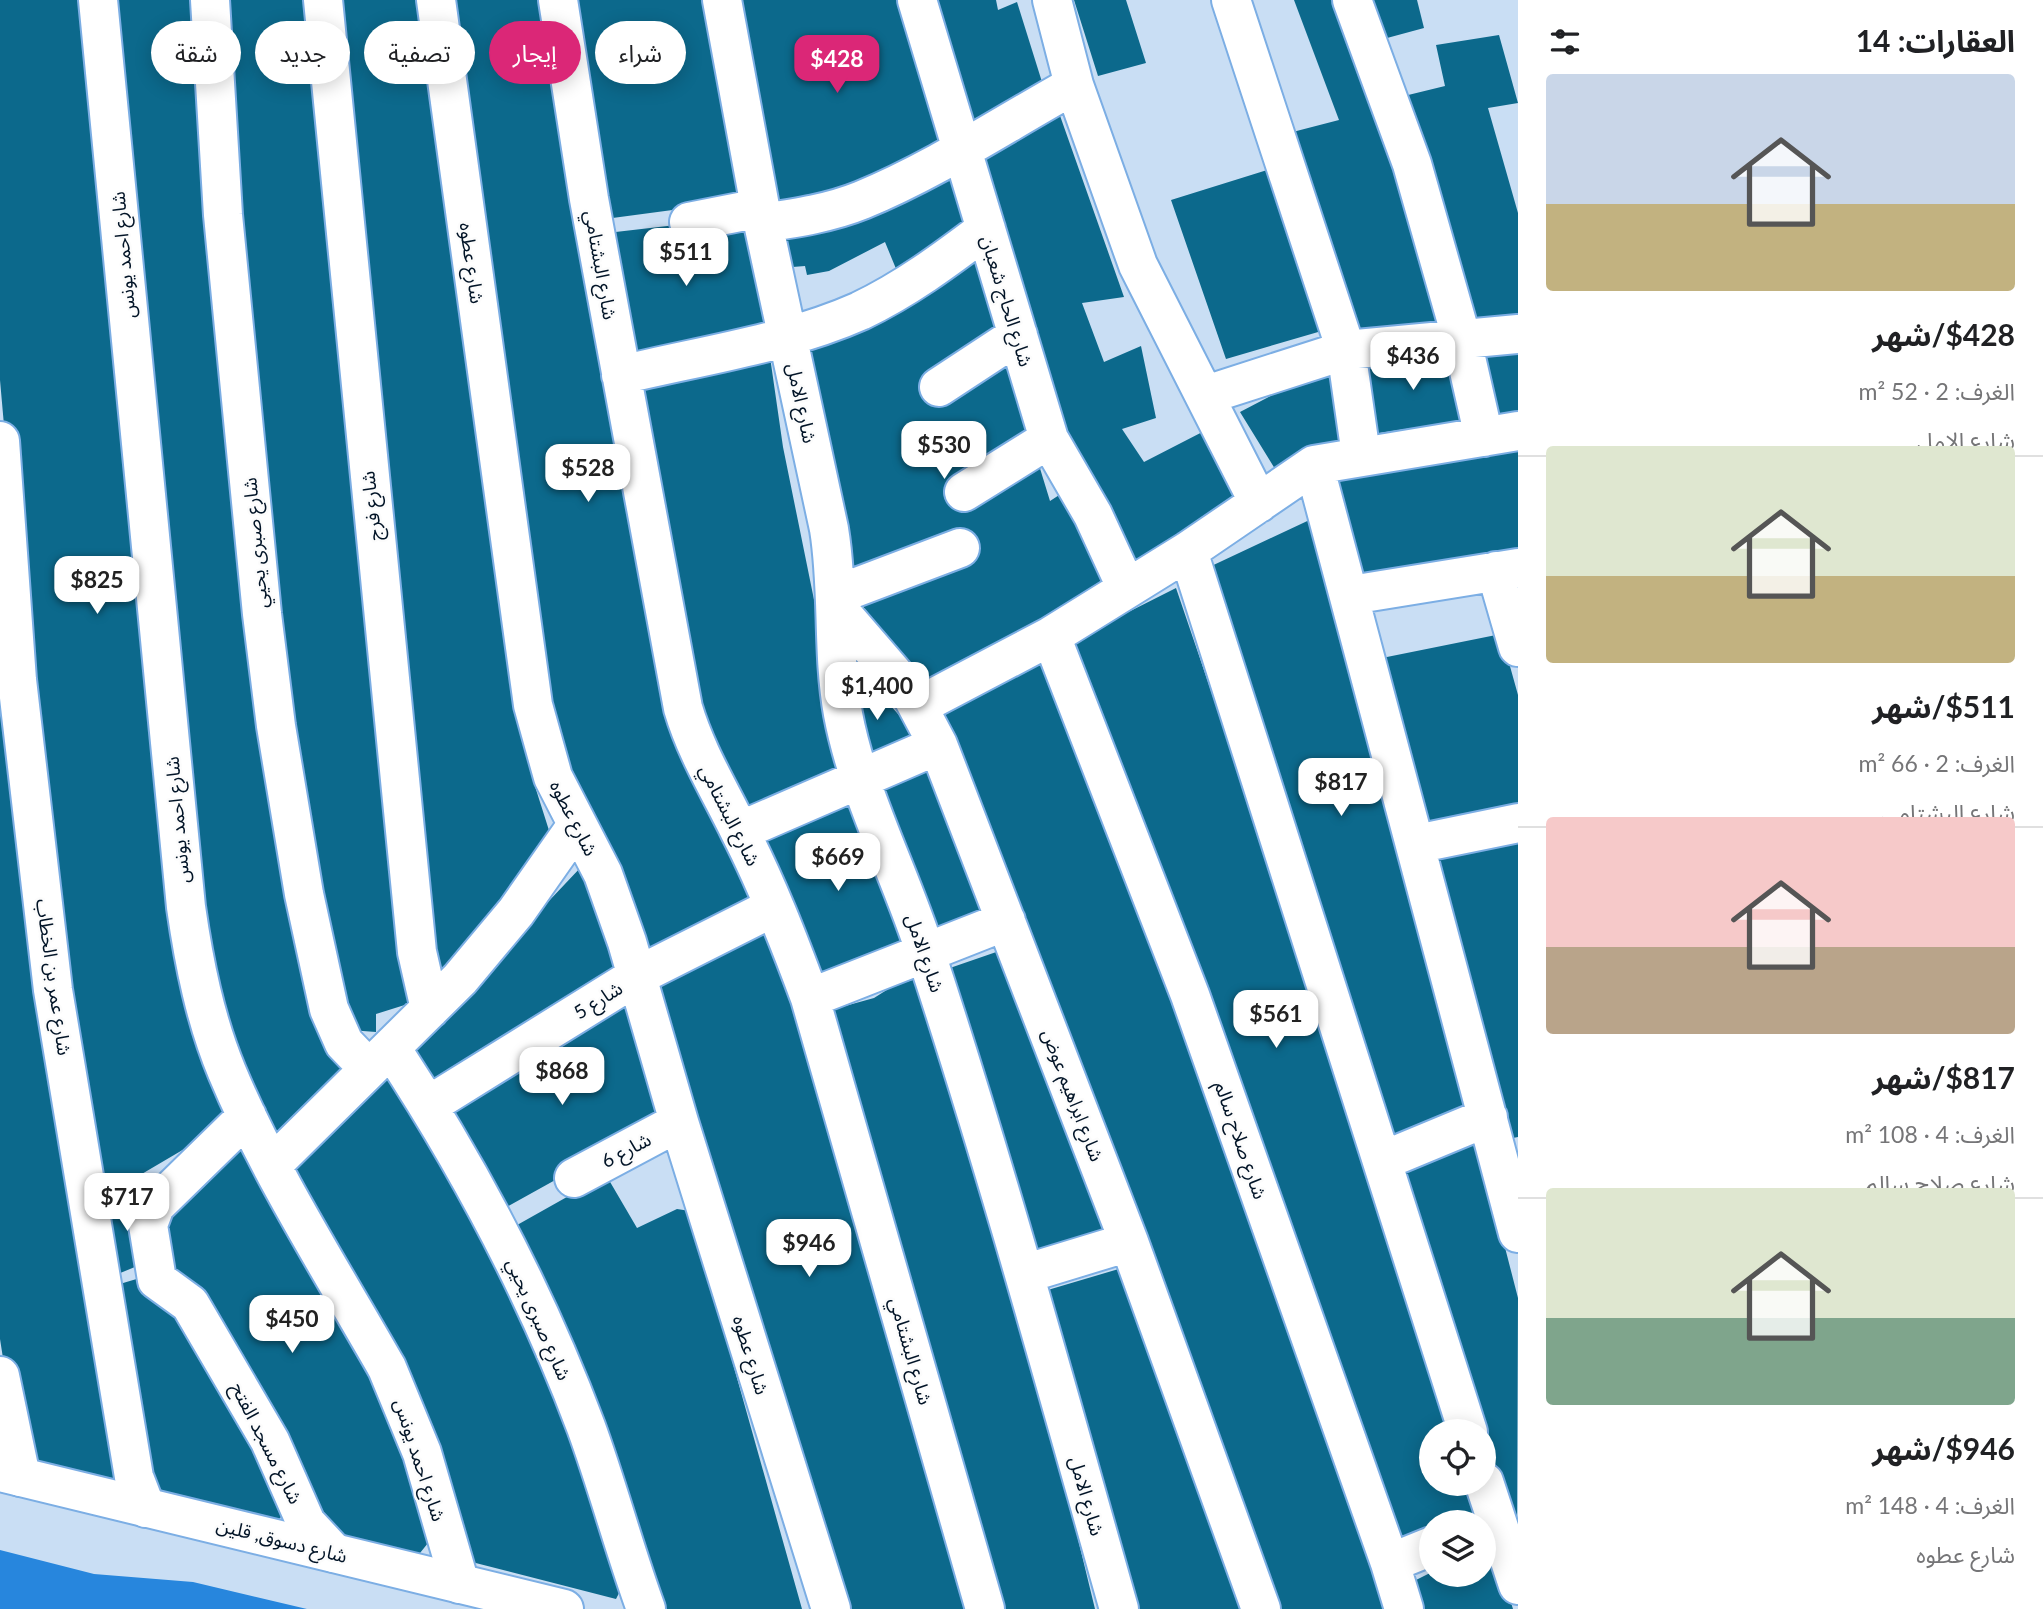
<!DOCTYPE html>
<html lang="ar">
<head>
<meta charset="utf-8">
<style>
	:root { --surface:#fff; --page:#f6f6f6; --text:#202124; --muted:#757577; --line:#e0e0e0; --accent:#db2777 }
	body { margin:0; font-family:Lato,"Noto Sans Arabic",sans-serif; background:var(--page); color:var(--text); direction:rtl; height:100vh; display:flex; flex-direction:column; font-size:26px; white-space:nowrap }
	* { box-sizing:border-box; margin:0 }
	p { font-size:23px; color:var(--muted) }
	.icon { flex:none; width:38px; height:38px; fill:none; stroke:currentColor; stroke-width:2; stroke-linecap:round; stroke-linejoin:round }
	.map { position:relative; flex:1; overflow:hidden; direction:ltr }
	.details { display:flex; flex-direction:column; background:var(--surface); width:525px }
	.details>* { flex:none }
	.guide { position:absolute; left:21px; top:21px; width:665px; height:63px; direction:rtl; display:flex; gap:14px }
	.fabs { position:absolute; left:1419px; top:1419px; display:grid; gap:14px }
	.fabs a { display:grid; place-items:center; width:77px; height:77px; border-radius:50%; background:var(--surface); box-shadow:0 4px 18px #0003; font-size:35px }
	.price { position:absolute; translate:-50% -60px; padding:0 16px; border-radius:14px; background:#fff; color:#222; font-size:23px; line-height:46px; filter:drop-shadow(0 2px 4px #0008) }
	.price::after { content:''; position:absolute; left:50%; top:42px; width:21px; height:16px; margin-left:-10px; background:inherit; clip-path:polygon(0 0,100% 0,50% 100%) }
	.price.selected { background:var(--accent); color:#fff }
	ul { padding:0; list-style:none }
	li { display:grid; align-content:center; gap:14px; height:371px; padding:0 28px }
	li+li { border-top:2px solid var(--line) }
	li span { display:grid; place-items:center; height:217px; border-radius:7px; color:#555 }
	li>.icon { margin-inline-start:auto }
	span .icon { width:126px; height:126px; fill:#fffc; stroke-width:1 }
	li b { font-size:30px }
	h2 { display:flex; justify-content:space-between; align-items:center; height:84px; padding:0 28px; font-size:30px }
	.tag { padding:0 24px; border-radius:32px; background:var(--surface); box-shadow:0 4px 18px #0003; font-size:24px; line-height:63px }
	.tag.selected { background:var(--accent); color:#fff }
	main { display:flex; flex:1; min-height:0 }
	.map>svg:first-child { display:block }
	.water { fill:#2786dd }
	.building { fill:#0c698c }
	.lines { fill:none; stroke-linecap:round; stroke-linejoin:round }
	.minor-casing { stroke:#7caee4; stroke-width:42 }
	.major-casing { stroke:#7caee4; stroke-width:42 }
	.minor { stroke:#fff; stroke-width:38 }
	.major { stroke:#fff; stroke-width:38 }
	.labels { text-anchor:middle; stroke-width:5; stroke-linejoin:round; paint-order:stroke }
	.street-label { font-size:19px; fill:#021427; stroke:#fcfcfc }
</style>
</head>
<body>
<main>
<section class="details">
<h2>العقارات: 14<svg class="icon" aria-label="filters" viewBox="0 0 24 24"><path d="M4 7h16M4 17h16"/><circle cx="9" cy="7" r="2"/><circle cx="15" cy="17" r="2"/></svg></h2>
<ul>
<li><span style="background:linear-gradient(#c9d6e8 60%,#c2b280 0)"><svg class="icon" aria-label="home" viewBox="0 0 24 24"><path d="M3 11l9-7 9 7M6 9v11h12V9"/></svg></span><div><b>$428/شهر</b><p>الغرف: 2 · 52 m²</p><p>شارع الامل</p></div></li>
<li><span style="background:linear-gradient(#dfe7d0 60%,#c2b280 0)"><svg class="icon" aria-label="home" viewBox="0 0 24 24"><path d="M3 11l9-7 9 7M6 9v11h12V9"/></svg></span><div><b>$511/شهر</b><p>الغرف: 2 · 66 m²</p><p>شارع البشتامي</p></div></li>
<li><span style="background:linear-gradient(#f6c9c9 60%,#b9a48a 0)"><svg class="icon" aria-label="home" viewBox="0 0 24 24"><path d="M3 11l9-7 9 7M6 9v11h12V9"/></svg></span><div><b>$817/شهر</b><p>الغرف: 4 · 108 m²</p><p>شارع صلاح سالم</p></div></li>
<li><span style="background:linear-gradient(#dfe7d0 60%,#7fa58c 0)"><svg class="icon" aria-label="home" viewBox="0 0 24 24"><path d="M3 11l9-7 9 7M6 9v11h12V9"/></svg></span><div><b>$946/شهر</b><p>الغرف: 4 · 148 m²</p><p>شارع عطوه</p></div></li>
</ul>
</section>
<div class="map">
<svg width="1518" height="1609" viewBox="0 0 1518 1609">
	<rect width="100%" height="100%" fill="#c9def4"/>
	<path class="water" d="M0,1550L94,1574L193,1582L307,1609H0Z"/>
	<path class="building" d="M0,0H86L228,1103L225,1125L101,1198L28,697L0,380Z
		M106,0H203L269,739L356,1069L281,1144L213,1004Z
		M221,0H317L411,1003L376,1014V1032L337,1029L282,741Z
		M336,0H433L533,780L553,843L436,991Z
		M450,0H552L610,378L758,907L645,956L548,732Z
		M569,0H710L740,201L605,219Z
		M731,0H906L949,147L851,198L777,209Z
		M924,0H996L998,10L1017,2L1047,98L960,138Z
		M1074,0H1126L1146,63L1098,76Z
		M1294,0H1339L1455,335L1351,341L1285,134L1339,120Z
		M1361,0H1417L1424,28L1376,41Z
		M1499,35L1518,103L1488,108L1518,213V326L1469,328L1400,97L1445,86L1436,45Z
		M1058,110L1124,297L1082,303L1104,362L1141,346L1156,418L1122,429L1144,462L1214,426L1245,500L1132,576L1070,454L969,153Z
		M948,167L972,239L899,276L885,242L829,271L807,275L805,266L780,268L773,232Z
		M1274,168L1325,330L1226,359L1171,200Z
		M745,217L766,337L631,366L607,233Z
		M976,260L1050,501L1070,488L1119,585L932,692L856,598L797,340Z
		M1518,339V418L1491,425L1472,347Z
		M1457,347L1472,429L1414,437L1412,428L1366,435L1353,355Z
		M769,350L783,447L850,777L752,819L699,737L633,379Z
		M1339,360L1354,449L1280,477L1240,412Z
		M1518,443V556L1357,584L1326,473Z
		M1318,516L1470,1118L1393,1148L1205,569Z
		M1176,588L1372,1164L1454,1432H1432V1484H1471L1480,1515L1459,1522H1432V1533L1391,1547L1182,918L1067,643Z
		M1501,634L1518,695V815L1421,834L1377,659Z
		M1045,655L1162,948L1388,1609H1277L942,715Z
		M857,668L922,741L863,767L847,674Z
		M0,669L128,1486L19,1460L0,1339Z
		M930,768L994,920L934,941L875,791Z
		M857,798L914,955L822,987L761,834Z
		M1518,843V1137L1508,1139L1430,860Z
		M582,866L618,969L440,1088L410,1048Z
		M762,935L773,940L803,1010L965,1609H838L656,985Z
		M1005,949L1108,1242L1034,1263L947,969Z
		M919,978L1016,1284L1095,1609H989L827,1011L874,998L893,986Z
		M627,999L665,1119L505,1208L448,1108Z
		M394,1065L492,1227L607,1503L623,1585L616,1599L464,1560L287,1165Z
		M1476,1135L1518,1298L1517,1542L1399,1167Z
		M248,1141L398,1414L432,1538L420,1553L325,1535L162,1274L156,1223Z
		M606,1175L637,1228L677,1209L690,1211L802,1609H649L510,1229Z
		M146,1193L147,1262L113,1276L102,1208Z
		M1122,1268L1243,1609H1124L1041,1292Z
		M150,1275L184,1297L290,1508L279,1519L145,1490L113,1286Z
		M1492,1543L1513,1609H1411L1404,1586L1432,1572V1575H1484V1546Z"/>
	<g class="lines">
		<defs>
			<path id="minor" d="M98,0L186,907C194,963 205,1019 227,1072C269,1173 333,1273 387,1368L422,1453L460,1584
				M210,0L223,215L262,614L276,726L304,894L329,1009L344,1043L369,1069
				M323,0L417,952L430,1009
				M436,0L533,705L553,777L603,874L627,942L679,1122L831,1609
				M558,0L589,199L683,708C696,752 719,789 739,830C767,884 789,941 810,998L985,1609
				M722,0L763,223L829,529C839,590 832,653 843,714C858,795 901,875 926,954C997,1170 1057,1390 1119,1609
				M917,0L1049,439L1093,515L1127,589
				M1052,0L1074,85L1138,265L1259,503
				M1231,0L1346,350L1361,455
				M1352,0L1412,164L1462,340L1484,437
				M689,222L760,208
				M763,223C796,218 830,213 862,200C935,170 1004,124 1074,85
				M621,375C699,356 786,344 860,311C906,289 945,260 986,229
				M939,387L1018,335
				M1206,395L1346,350L1518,334
				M0,441L17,680L53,990L134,1477L146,1508
				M1314,465L1518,1233
				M964,492L1049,439
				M1188,551L1468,1432
				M1496,571L1518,647
				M836,595L960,548
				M1351,595L1518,568
				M836,607L911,694L938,745L1129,1242L1261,1609
				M1051,636L1190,995L1390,1563L1404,1609
				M918,706L1051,636L1188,551L1314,465L1518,431
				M740,831L938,745
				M1416,844L1518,823
				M810,998L1006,921
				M391,1048C469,1167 536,1293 586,1427C608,1487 624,1549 646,1609
				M429,1105L637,976L774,907
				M247,1116L155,1206L148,1225L157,1280L190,1304L270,1441L306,1523L334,1553
				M1382,1161L1488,1117
				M273,1164L460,979L516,912L577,825
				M574,1178L679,1122
				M1024,1274L1129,1242
				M0,1376L21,1477
				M1484,1482L1518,1585
				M1390,1563L1432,1546"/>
			<path id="major" d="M0,1472L564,1609"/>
		</defs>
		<use href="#minor" class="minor-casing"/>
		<use href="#major" class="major-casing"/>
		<use href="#minor" class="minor"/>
		<use href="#major" class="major"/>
	</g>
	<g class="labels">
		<g class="street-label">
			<text transform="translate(123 255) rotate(-95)" y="7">شارع احمد يونس</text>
			<text transform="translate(472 263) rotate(82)" y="7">شارع عطوه</text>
			<text transform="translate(601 265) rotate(80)" y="7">شارع البشتامي</text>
			<text transform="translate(1007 301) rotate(73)" y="7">شارع الحاج شعبان</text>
			<text transform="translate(802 403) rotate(78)" y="7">شارع الامل</text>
			<text transform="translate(371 506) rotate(-96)" y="7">شارع فرج</text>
			<text transform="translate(255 543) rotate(-95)" y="7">شارع صبرى يحيي</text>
			<text transform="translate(730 815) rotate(63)" y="7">شارع البشتامي</text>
			<text transform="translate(574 818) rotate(63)" y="7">شارع عطوه</text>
			<text transform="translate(177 820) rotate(-95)" y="7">شارع احمد يونس</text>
			<text transform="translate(925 953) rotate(71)" y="7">شارع الامل</text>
			<text transform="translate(54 977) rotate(82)" y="7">شارع عمر بن الخطاب</text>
			<text transform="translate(598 1000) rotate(-32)" y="7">شارع 5</text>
			<text transform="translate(1073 1095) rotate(69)" y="7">شارع ابراهيم عوض</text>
			<text transform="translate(1241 1140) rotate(71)" y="7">شارع صلاح سالم</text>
			<text transform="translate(626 1150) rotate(-28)" y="7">شارع 6</text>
			<text transform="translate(539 1319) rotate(66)" y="7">شارع صبرى يحيي</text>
			<text transform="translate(911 1351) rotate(74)" y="7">شارع البشتامي</text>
			<text transform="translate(751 1355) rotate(73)" y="7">شارع عطوه</text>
			<text transform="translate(267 1443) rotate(63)" y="7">شارع مسجد الفتح</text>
			<text transform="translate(420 1460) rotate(72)" y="7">شارع احمد يونس</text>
			<text transform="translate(1087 1496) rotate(74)" y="7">شارع الامل</text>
			<text transform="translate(282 1540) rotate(14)" y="7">شارع دسوق, قلين</text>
		</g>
	</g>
</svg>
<div class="fabs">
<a><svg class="icon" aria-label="locate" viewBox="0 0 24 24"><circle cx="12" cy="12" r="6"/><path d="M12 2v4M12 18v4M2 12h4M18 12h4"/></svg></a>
<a><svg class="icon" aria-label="layers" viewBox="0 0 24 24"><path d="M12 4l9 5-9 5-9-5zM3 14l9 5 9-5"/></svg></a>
</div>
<b class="price selected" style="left:837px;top:95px">$428</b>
<b class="price" style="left:686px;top:288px">$511</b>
<b class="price" style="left:1413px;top:392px">$436</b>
<b class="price" style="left:944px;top:481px">$530</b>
<b class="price" style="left:588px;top:504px">$528</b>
<b class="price" style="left:97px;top:616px">$825</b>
<b class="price" style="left:877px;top:722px">$1,400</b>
<b class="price" style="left:1341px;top:818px">$817</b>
<b class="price" style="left:838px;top:893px">$669</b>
<b class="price" style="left:1276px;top:1050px">$561</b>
<b class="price" style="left:562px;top:1107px">$868</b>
<b class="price" style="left:127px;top:1233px">$717</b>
<b class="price" style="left:809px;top:1279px">$946</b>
<b class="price" style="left:292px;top:1355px">$450</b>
<div class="guide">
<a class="tag">شراء</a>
<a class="tag selected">إيجار</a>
<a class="tag">تصفية</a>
<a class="tag">جديد</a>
<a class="tag">شقة</a>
</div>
</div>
</main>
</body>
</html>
